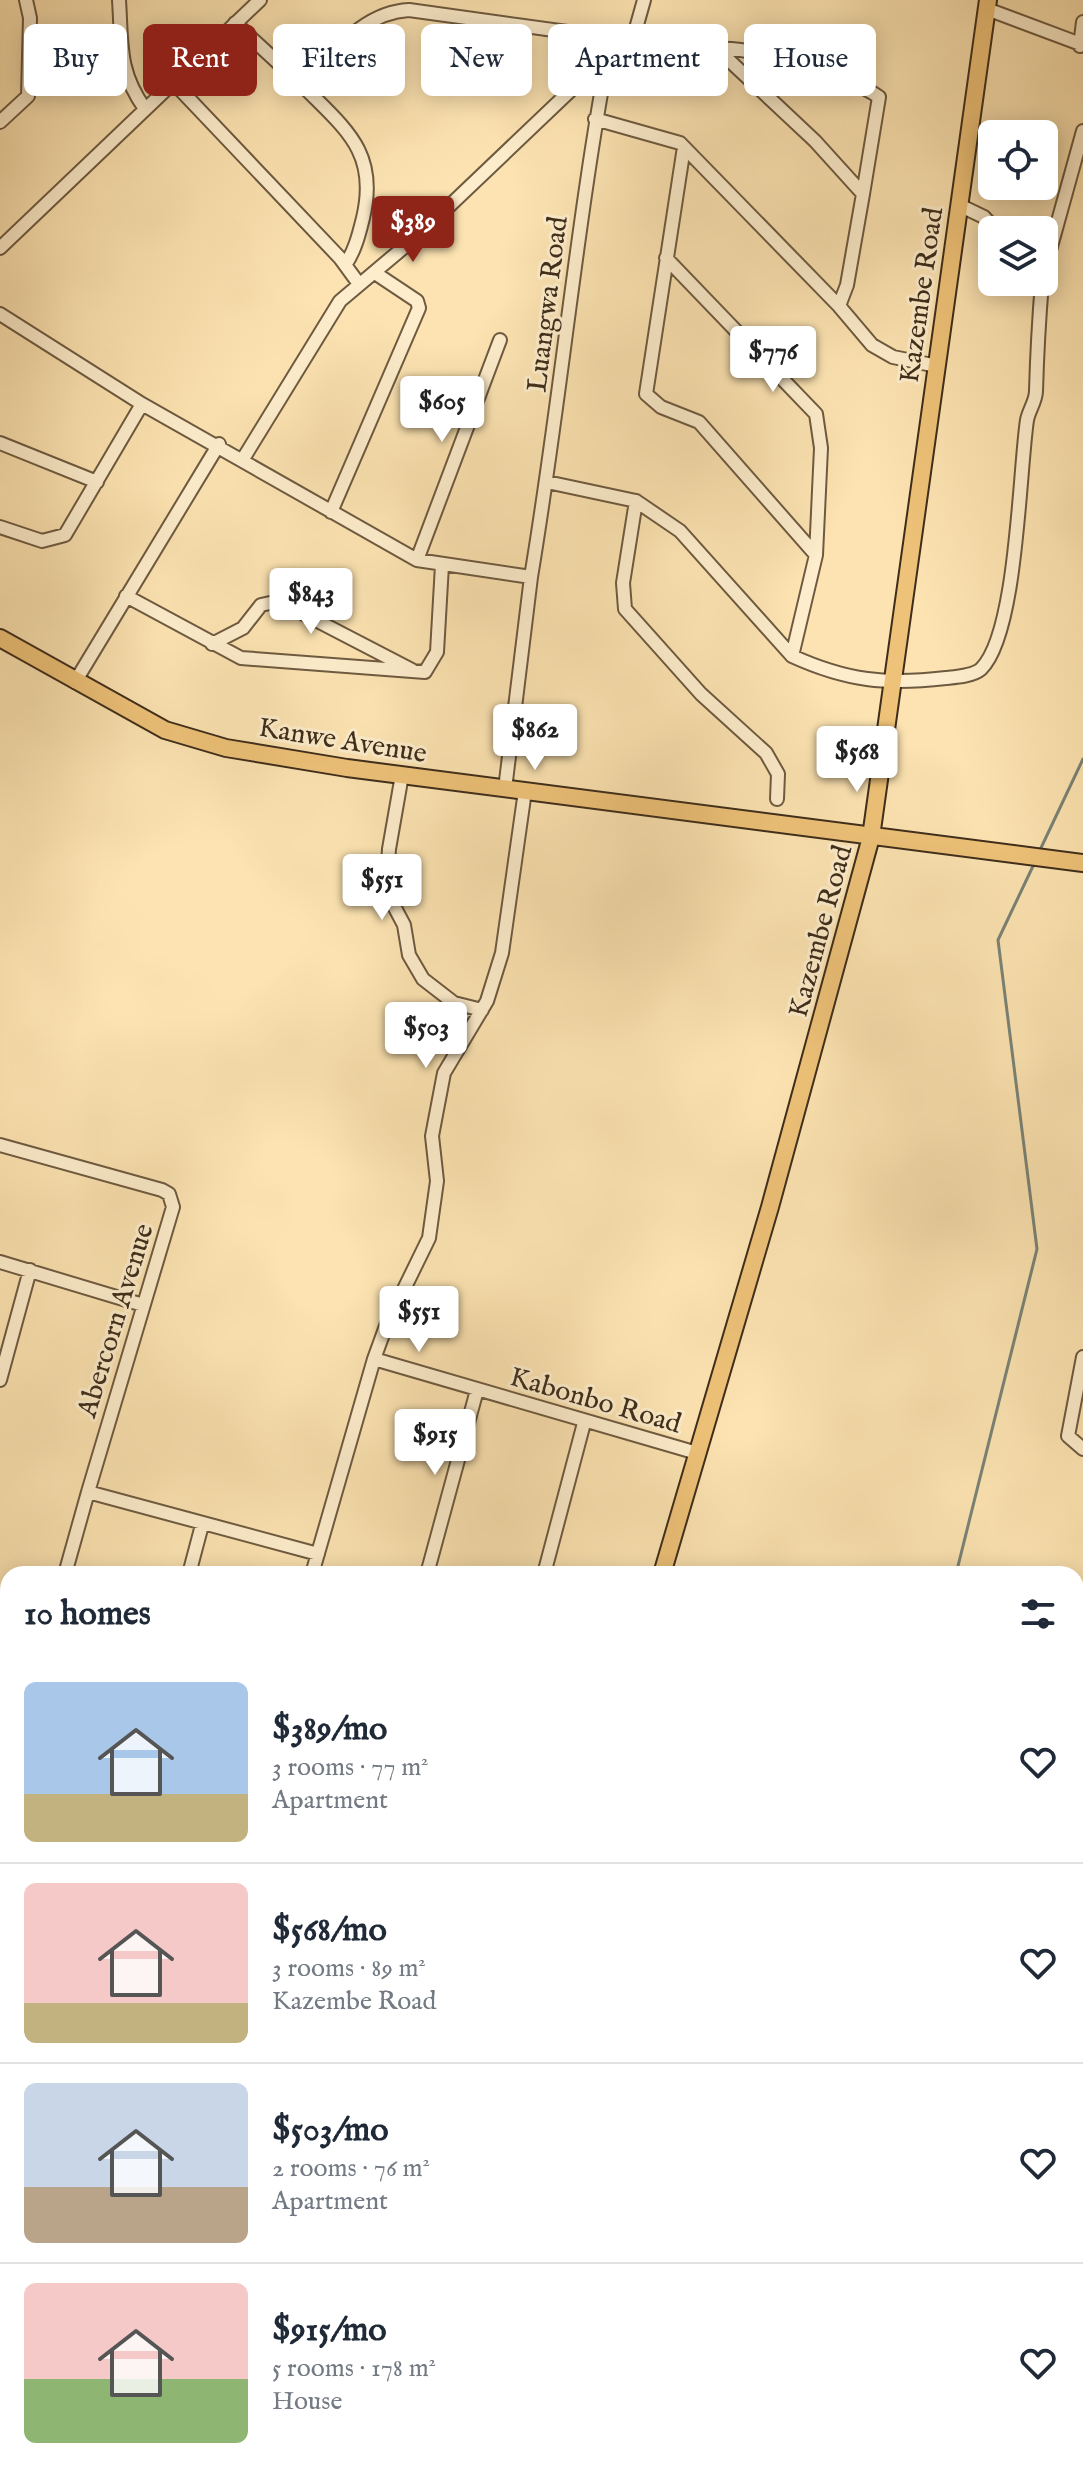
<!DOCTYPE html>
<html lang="en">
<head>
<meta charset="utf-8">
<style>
	:root { --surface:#fff; --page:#f6f6f7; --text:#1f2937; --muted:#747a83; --line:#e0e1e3; --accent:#8f2418 }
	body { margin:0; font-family:"IM FELL English",serif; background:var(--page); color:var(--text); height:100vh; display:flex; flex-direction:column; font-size:30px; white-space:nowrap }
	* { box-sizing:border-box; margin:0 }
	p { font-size:26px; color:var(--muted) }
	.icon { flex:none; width:44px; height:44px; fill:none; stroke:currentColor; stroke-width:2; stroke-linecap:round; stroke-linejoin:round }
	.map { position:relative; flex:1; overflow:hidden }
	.sheet { position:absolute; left:0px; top:1566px; width:1084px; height:914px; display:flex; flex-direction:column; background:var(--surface); border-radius:24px 24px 0 0; box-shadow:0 4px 20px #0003 }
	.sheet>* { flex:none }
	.guide { position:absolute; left:24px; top:24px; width:1036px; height:72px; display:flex; gap:16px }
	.buttons { position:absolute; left:978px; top:120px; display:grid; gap:16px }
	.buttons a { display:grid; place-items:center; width:80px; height:80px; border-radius:12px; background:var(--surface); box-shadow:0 4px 20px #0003; font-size:40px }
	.price { position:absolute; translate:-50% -68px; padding:0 18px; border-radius:8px; background:#fff; color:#222; font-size:26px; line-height:52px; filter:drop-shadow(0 2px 4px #0008) }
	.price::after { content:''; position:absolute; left:50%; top:48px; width:24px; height:18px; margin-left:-12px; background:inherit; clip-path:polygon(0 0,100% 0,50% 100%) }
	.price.selected { background:var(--accent); color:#fff }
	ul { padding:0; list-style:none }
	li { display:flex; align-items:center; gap:24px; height:200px; padding:0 24px }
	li+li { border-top:2px solid var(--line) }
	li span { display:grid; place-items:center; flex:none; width:224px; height:160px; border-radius:12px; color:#555 }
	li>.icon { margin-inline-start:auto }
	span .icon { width:96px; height:96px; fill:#fffc; stroke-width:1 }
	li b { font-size:34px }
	h2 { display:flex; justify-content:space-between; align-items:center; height:96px; padding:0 24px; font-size:34px }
	.tag { padding:0 28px; border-radius:12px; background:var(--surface); box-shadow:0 4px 20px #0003; font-size:28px; line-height:72px }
	.tag.selected { background:var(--accent); color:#fff }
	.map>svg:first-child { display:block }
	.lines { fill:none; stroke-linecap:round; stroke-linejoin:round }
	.stream { stroke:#798376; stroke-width:3 }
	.minor-casing { stroke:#6e5a40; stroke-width:16 }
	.major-casing { stroke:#3e2d1b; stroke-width:20 }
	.minor { stroke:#fdedcc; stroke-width:12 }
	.major { stroke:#eec278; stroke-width:16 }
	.labels { text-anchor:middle; stroke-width:6; stroke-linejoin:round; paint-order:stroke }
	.street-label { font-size:28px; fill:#3e2d1b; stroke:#fdedcc }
</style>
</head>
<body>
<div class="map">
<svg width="1083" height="2479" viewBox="0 0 1083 2479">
	<rect width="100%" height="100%" fill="#fce3b1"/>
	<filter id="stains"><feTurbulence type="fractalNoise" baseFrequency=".0025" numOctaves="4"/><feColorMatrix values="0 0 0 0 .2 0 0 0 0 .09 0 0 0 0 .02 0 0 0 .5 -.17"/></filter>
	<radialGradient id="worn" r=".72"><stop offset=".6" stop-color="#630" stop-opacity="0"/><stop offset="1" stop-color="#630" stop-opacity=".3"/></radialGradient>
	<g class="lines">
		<path class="stream" d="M1040,850L1083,759
			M956,1574L1037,1249L998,940L1034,864
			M1076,2404L1083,2448"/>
		<defs>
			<path id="minor" d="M119,0C122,45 118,71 145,109
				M987,9L1083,45
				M235,23L301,84C333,54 363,12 409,10L611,38L635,32L644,0
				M1080,46L1083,22
				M717,49L815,141L863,194L847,285L839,306
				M717,49C753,46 849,76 879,97L863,194
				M173,82L340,258L359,284
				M301,84C344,128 379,151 363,218C359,234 355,251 345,265
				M595,119L680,143L839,306L872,345L893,357L937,366
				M0,122L28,96L30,18L26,0
				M684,147L646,394L661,407L699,422L816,555L792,656C847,681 886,685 946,678C956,677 973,676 981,669C1017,634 1019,474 1027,420C1029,410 1036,401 1036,391C1037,355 1039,319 1042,282
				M959,205L984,217L996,230
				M0,248L260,0
				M666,258L816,414L821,448L816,555
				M1044,272L1083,131
				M0,314L142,404L417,560L531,577L505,789
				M0,443L97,482
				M243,459L340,301L422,232L591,71L606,72
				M547,482L636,501L680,531L792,656
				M636,501L623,583L625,609L701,694L766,753L778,774L777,799
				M331,512L419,308L417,301L375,273
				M0,527L42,541L65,535L142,404
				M417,560L500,340
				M531,577C561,398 577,216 611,38
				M126,596L241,658L425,672L437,652L442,565
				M212,644L243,628L261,605L279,601L412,670
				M75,682L219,444
				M402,775L389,849L386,891L404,925L409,955L423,979L454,1003L482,1010
				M0,1145L162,1190L169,1194L173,1207L88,1492
				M0,1262L143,1305
				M1083,1357L1068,1436L1083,1449
				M374,1359L386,1326L429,1238L437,1181L432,1136L444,1073L487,1001L502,953L525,791
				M0,1380L30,1270
				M65,1574L88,1492L318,1554
				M189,1574L202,1525
				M312,1574L374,1359L697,1453
				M427,1574L477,1390
				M544,1574L584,1423
				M0,1688L8,1690
				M0,1824L8,1825
				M0,2018L8,2019
				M0,2302L8,2303
				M0,2339L8,2340
				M0,2418H8
				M547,2472L608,2479"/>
			<path id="major" d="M0,638L165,730L226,748L347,768L1083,863
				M662,1574L770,1207L871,837L988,0
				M509,2479L510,2472"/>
		</defs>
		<use href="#minor" class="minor-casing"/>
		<use href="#major" class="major-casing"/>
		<use href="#minor" class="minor"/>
		<use href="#major" class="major"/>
	</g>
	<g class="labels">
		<g class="street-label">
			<text transform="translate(920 295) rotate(-82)" y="10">Kazembe Road</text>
			<text transform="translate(546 304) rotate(-83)" y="10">Luangwa Road</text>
			<text transform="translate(343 739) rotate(9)" y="10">Kanwe Avenue</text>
			<text transform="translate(819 931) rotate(-75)" y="10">Kazembe Road</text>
			<text transform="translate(114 1320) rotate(-73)" y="10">Abercorn Avenue</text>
			<text transform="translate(596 1399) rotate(16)" y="10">Kabonbo Road</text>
		</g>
	</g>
	<rect width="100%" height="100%" filter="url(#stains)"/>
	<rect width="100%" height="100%" fill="url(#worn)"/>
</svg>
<div class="buttons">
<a><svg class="icon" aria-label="locate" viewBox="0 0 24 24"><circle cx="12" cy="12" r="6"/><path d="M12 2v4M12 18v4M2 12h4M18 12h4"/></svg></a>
<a><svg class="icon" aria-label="layers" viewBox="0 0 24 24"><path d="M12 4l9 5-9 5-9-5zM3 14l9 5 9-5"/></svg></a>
</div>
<b class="price selected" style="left:413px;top:264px">$389</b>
<b class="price" style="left:773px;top:394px">$776</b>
<b class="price" style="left:442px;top:444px">$605</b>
<b class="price" style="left:311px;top:636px">$843</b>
<b class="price" style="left:535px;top:772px">$862</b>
<b class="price" style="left:857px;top:794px">$568</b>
<b class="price" style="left:382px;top:922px">$551</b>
<b class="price" style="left:426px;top:1070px">$503</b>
<b class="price" style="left:419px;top:1354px">$551</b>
<b class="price" style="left:435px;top:1477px">$915</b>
<div class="guide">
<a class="tag">Buy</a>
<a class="tag selected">Rent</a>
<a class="tag">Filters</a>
<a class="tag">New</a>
<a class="tag">Apartment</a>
<a class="tag">House</a>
</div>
<section class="sheet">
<h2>10 homes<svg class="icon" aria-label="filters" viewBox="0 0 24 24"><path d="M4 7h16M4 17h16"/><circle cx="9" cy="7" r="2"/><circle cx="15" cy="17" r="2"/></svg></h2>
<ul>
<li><span style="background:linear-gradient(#a9c7e8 70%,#c2b280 0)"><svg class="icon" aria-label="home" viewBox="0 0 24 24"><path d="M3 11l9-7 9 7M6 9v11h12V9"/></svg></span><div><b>$389/mo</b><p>3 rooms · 77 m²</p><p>Apartment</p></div><svg class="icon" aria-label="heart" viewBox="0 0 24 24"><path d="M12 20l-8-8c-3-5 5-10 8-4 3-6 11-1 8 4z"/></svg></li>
<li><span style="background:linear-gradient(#f6c9c9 75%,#c2b280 0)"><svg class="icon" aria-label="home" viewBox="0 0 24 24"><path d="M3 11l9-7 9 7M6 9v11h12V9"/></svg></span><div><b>$568/mo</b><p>3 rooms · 89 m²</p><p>Kazembe Road</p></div><svg class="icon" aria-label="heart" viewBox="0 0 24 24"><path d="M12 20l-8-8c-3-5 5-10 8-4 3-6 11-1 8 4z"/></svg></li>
<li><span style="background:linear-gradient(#c9d6e8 65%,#b9a48a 0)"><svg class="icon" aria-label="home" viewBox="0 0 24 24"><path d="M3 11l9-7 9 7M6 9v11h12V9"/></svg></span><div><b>$503/mo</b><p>2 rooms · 76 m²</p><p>Apartment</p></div><svg class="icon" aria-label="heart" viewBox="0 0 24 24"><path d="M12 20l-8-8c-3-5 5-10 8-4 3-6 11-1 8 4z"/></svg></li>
<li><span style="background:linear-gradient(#f6c9c9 60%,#8fb573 0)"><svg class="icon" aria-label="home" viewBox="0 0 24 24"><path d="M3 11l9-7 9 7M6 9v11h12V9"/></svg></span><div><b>$915/mo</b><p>5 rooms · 178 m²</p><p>House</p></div><svg class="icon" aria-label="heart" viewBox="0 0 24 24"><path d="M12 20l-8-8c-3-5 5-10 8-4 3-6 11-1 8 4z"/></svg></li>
</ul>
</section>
</div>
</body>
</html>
